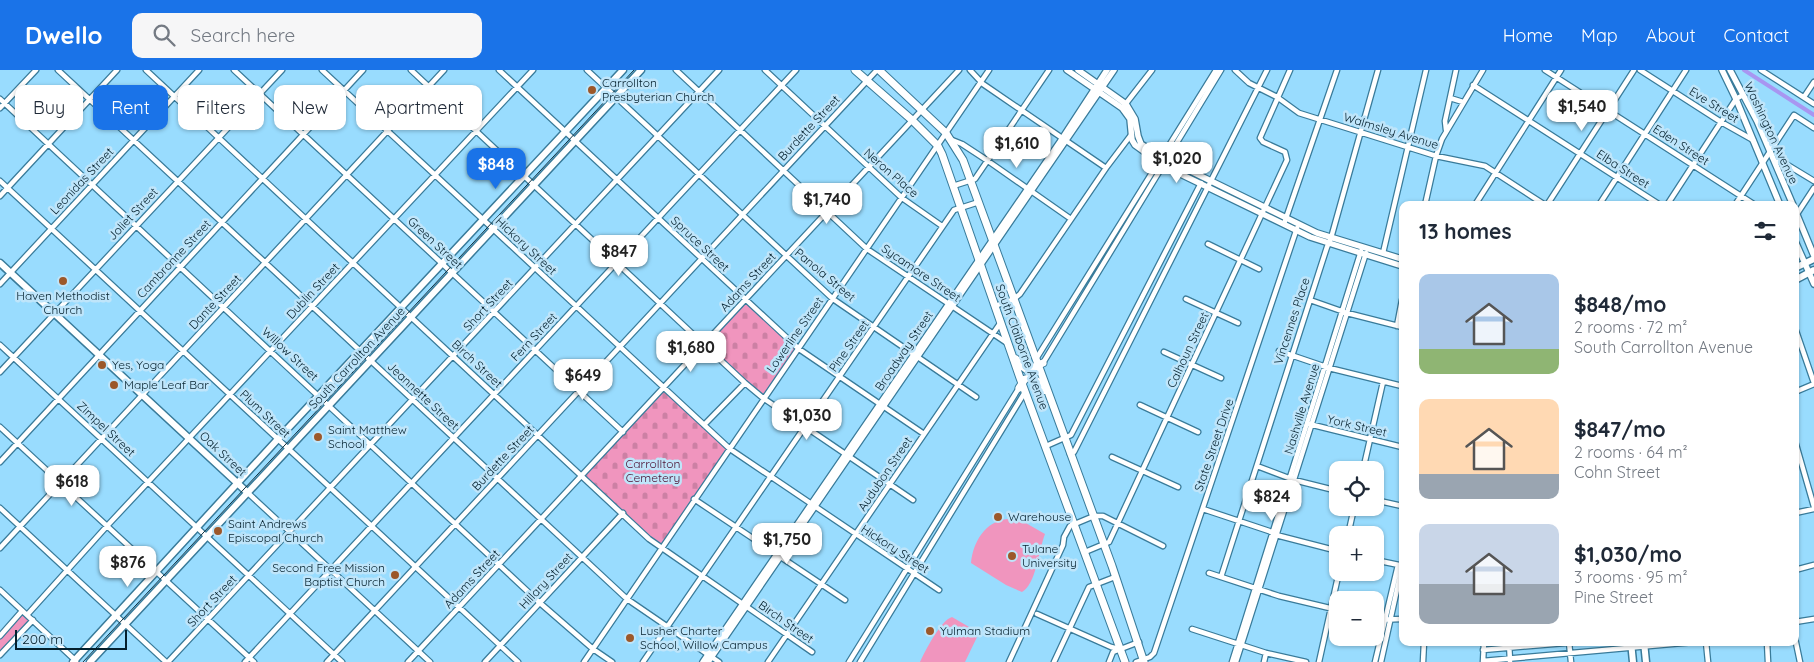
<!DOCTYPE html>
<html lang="en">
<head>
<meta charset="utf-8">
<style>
	:root { --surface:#fff; --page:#f6f6f7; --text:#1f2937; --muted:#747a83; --accent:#1a73e8 }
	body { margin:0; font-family:Quicksand,sans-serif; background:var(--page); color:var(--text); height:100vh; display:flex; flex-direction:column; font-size:19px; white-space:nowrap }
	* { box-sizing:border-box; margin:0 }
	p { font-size:16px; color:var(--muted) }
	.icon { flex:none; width:28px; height:28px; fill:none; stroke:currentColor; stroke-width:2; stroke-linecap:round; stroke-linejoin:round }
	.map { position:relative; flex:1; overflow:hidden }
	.details { position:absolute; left:1399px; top:131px; width:400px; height:445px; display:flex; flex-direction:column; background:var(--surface); border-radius:10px; box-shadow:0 1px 4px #0004 }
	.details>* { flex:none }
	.top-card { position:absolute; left:15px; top:15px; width:475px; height:45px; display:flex; gap:10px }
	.buttons { position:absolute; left:1329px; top:391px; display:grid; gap:10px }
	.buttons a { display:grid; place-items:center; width:55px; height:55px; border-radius:10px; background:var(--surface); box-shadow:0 1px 4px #0004; font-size:25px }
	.scale { position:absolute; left:15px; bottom:12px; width:112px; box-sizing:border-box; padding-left:5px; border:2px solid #04202d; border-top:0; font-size:14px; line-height:18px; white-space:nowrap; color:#04202d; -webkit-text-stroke:4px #bfe5fa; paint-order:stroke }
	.price { position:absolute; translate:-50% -42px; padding:0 11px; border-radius:10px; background:#fff; color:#222; font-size:16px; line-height:32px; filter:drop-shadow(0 1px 2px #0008) }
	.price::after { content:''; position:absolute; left:50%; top:30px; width:15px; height:11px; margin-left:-8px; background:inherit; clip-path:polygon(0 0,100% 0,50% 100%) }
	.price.active { background:var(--accent); color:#fff }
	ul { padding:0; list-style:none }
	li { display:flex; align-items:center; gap:15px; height:125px; padding:0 20px }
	li span { display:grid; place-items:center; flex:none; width:140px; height:100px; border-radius:10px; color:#555 }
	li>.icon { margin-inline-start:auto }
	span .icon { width:60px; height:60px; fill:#fffc; stroke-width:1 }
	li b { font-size:21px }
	h2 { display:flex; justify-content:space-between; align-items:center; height:60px; padding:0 20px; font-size:21px }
	.tag { padding:0 18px; border-radius:10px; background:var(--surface); box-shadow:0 1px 4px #0004; font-size:18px; line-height:45px }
	.tag.active { background:var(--accent); color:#fff }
	header { display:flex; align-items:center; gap:30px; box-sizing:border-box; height:70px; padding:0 25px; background:var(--accent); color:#fff }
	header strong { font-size:24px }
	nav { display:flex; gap:28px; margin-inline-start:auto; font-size:18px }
	.search { width:350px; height:45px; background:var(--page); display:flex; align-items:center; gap:12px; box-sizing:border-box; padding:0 18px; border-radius:10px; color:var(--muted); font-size:19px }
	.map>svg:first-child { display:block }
	.cemetery { fill:url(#cemetery-stones) }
	.park { fill:url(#park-tufts) }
	.pitch { fill:#f095be }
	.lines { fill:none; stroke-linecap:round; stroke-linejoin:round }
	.canal { stroke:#a896f1; stroke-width:4 }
	.minor-casing { stroke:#397b9a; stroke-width:7 }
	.tertiary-casing { stroke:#397b9a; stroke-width:8 }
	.secondary-casing { stroke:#397b9a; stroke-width:9 }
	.primary-casing { stroke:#397b9a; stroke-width:9 }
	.minor { stroke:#fff; stroke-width:4.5 }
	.tertiary { stroke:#fff; stroke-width:5.5 }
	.secondary { stroke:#fff; stroke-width:6 }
	.primary { stroke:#fff; stroke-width:7 }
	.tram { stroke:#133342; stroke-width:1 }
	.poi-dot { fill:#9c582a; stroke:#bfe5fa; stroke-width:2 }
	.labels { text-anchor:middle; stroke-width:5; stroke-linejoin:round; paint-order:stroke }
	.poi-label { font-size:12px; fill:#04202d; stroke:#bfe5fa; text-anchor:start }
	.street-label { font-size:12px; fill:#04202d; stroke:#bfe5fa }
	.park-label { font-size:12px; fill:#4b0f30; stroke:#bfe5fa }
</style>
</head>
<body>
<header>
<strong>Dwello</strong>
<div class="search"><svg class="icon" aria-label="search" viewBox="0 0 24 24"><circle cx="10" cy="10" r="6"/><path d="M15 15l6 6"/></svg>Search here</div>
<nav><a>Home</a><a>Map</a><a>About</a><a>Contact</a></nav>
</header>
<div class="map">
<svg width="1814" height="592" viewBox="0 0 1814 592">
	<defs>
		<pattern id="cemetery-stones" width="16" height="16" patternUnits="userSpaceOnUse" patternTransform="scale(1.25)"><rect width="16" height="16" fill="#f095be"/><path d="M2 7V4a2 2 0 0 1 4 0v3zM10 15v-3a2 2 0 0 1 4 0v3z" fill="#cc80a4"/></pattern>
		<pattern id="park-tufts" width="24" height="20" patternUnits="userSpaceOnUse" patternTransform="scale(1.25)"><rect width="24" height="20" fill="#f095be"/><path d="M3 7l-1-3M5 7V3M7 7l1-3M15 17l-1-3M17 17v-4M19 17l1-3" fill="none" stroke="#cc80a4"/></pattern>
	</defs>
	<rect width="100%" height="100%" fill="#99dcfe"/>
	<path class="cemetery" d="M746,230L799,279L763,328L705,274Z
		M664,318L730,379L661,478L581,405Z"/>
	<path class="park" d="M22,545L29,551L0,583V569Z"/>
	<path class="pitch" d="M1008,449L1024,452L1045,464C1039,479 1036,515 1022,522L1006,515L971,493C973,472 985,451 1008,449Z
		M952,547L976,561L978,565L965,592H920C925,581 941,550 952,547Z"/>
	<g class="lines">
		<path class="canal" d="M1744,0L1814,45"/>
		<defs>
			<path id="minor" d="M58,0L627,529L719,592
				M146,0L649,469L812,582
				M234,0L623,362
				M322,0L730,379L939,520
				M411,0L745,313L763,328L913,430
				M499,0L799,279L924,364
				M587,0L833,229L976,327
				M676,0L867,179L1007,273
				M765,0L902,128L942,156
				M970,0L983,14L1106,98
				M1235,0L1249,13L1277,27L1299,43L1436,86L1485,96L1545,135
				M1545,0L1755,135
				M1640,0L1721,52L1753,70
				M1761,0L1814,34
				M1473,15L1660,135
				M1804,27L1814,12
				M1450,28L1463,32
				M0,29L540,533L593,579L612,592
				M1124,36L1152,0
				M0,38L36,0
				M1446,60L1445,51L1456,0
				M952,70L962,74L988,91L1071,149
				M1775,92L1781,91L1814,111
				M0,111L518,592
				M953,116L975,109L1049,0
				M0,126L117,0
				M1425,135L1436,86L1442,69L1483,0
				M1475,135L1561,0
				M1547,135L1634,0
				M1599,135L1686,0
				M1667,135L1736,29L1743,25
				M1735,135L1794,45L1814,58
				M1795,147L1814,118
				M1284,154L1337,0
				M1208,174L1259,199
				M1383,183L1426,0
				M0,214L199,0
				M1186,229L1238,253
				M1310,230L1347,243L1402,257
				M995,236L1014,229L1020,224L1106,98L1131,65
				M1397,256L1402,230
				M1795,258L1814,313
				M0,275L342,592
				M1279,281L1329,298L1402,316
				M1164,282L1221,308
				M1036,289L1216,0
				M1043,293L1221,0
				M0,302L282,0
				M1795,322L1814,314
				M1140,335L1198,362
				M1309,354L1402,377
				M704,355L745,313
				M0,357L254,592
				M1795,371L1814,437
				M1046,376L1071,365L1201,113
				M1070,384L1074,382L1267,0
				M1112,387L1178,417
				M0,392L363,0
				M1257,396L1294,410L1338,421
				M1363,400L1383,312
				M248,423L430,592
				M694,429L845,530
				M1375,430L1402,436
				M0,438L166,592
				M1203,439L1269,461L1276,465L1338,481
				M1795,443L1814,439
				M1348,465L1354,438
				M0,478L444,0
				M1085,482L1109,472L1287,90L1285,82L1263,72L1260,68L1290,0
				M1375,490L1399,495
				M1795,500L1814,495
				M1209,503L1279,526L1338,540
				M1221,507L1327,177L1331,168L1378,0
				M0,520L76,591
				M1037,544L1111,577L1119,579
				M27,545L107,456L533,0
				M1375,548C1384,551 1393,549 1402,549
				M1795,552L1814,549
				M1192,559L1266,583L1306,592
				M0,566L22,541
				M1795,568L1800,592
				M1509,572L1510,591
				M1569,572L1571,592
				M1706,572L1708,592
				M1767,572L1768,592
				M1483,580L1577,572
				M0,585L33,550
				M1483,591L1694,572
				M168,592L719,0
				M245,592L796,0
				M327,592L877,0
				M408,592L959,0
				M485,592L623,443
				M584,592L989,0
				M643,592L954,140L979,132
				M768,592L1001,252
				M849,592L1019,318
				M860,592L1025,322
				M1009,592L1063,475L1064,467L1070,456L1094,446H1103L1163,476
				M1054,592L1089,517L1115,507
				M1109,592L1113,582L1139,572
				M1136,592L1150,587L1154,583L1297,158
				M1232,592L1361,181
				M1236,592L1366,183
				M1264,592L1266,583
				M1319,592L1339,502
				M1375,592L1398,495
				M1381,592L1402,497
				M1423,592L1424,572
				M1483,592L1484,572"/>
			<path id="tertiary" d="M1067,0L1122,38L1130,49L1132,70L1135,75L1164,96L1310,167L1402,196
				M1078,0L1126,34L1135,49L1138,66L1141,74L1162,87L1317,163L1402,189
				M1722,0L1736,29L1780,135
				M1730,0L1757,51L1793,135
				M1795,140L1814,186
				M1795,171L1814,214
				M703,592L1060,72L1107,0
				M708,592L1114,0"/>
			<path id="secondary" d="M0,193L248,423
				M1795,198L1814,189
				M1795,210L1814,200
				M1631,572L1633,592
				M1644,572L1646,592
				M73,592L278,369L623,0
				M90,592L641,0"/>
			<path id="primary" d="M855,0L912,50L938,76L942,84L1020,308L1125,592
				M879,0L946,63L963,90L1112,496L1144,592
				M1016,289L1020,295L1027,300L1043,293
				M1019,318L1025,309L1032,307L1037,311L1043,321"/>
		</defs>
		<use href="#minor" class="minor-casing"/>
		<use href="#tertiary" class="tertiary-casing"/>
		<use href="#secondary" class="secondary-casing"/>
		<use href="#primary" class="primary-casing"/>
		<use href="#minor" class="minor"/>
		<use href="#tertiary" class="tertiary"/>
		<use href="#secondary" class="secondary"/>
		<use href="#primary" class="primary"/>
		<path class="tram" d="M83,592L634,0"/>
	</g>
	<g class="poi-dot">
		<circle cx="592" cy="20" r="5"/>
		<circle cx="63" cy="211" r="5"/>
		<circle cx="102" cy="295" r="5"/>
		<circle cx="114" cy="315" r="5"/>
		<circle cx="318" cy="367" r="5"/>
		<circle cx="998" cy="447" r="5"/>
		<circle cx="218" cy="461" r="5"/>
		<circle cx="1012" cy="486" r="5"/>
		<circle cx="395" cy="505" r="5"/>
		<circle cx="930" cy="561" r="5"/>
		<circle cx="630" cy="568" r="5"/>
	</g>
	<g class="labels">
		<g class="poi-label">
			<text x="602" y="17">Carrollton<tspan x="602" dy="14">Presbyterian Church</tspan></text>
			<text x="63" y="230" text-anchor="middle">Haven Methodist<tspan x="63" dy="14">Church</tspan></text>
			<text x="112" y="299">Yes, Yoga</text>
			<text x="124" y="319">Maple Leaf Bar</text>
			<text x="328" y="364">Saint Matthew<tspan x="328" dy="14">School</tspan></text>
			<text x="1008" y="451">Warehouse</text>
			<text x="228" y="458">Saint Andrews<tspan x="228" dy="14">Episcopal Church</tspan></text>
			<text x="1022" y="483">Tulane<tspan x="1022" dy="14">University</tspan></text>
			<text x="385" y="502" text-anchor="end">Second Free Mission<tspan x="385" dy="14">Baptist Church</tspan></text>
			<text x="640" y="565">Lusher Charter<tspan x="640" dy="14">School, Willow Campus</tspan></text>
			<text x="940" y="565">Yulman Stadium</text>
		</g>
		<g class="street-label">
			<text transform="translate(1714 35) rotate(32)" y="4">Eve Street</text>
			<text transform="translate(809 58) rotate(-47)" y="4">Burdette Street</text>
			<text transform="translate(1391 61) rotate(17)" y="4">Walmsley Avenue</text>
			<text transform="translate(1771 63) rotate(65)" y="4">Washington Avenue</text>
			<text transform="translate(1681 75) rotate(33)" y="4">Eden Street</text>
			<text transform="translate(1623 99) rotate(33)" y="4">Elba Street</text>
			<text transform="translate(891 103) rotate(41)" y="4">Neron Place</text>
			<text transform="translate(82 111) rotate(-47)" y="4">Leonidas Street</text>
			<text transform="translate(133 144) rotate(-47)" y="4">Joliet Street</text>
			<text transform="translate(435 173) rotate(43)" y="4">Green Street</text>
			<text transform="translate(700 174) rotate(43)" y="4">Spruce Street</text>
			<text transform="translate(526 176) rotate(43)" y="4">Hickory Street</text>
			<text transform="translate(174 189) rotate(-47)" y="4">Cambronne Street</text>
			<text transform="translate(921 203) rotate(34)" y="4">Sycamore Street</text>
			<text transform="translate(825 205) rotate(40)" y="4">Panola Street</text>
			<text transform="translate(748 212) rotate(-47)" y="4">Adams Street</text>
			<text transform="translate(313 221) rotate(-47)" y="4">Dublin Street</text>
			<text transform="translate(215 232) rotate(-47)" y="4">Dante Street</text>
			<text transform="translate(488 235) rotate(-47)" y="4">Short Street</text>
			<text transform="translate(1292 251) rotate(-72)" y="4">Vincennes Place</text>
			<text transform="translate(795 265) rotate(-55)" y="4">Lowerline Street</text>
			<text transform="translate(534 267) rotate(-47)" y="4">Fern Street</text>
			<text transform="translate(849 276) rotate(-55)" y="4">Pine Street</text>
			<text transform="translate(1022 277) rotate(70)" y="4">South Claiborne Avenue</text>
			<text transform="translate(1188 280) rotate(-65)" y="4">Calhoun Street</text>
			<text transform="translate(904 281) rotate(-56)" y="4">Broadway Street</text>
			<text transform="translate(290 284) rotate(43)" y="4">Willow Street</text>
			<text transform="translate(357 288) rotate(-47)" y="4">South Carrollton Avenue</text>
			<text transform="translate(477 294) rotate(43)" y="4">Birch Street</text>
			<text transform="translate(423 326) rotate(43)" y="4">Jeannette Street</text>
			<text transform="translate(1302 339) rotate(-73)" y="4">Nashville Avenue</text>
			<text transform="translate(265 344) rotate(43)" y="4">Plum Street</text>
			<text transform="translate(1357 356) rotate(13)" y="4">York Street</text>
			<text transform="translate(106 359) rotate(43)" y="4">Zimpel Street</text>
			<text transform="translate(1214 375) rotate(-71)" y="4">State Street Drive</text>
			<text transform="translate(223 384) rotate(43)" y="4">Oak Street</text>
			<text transform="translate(503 388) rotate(-47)" y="4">Burdette Street</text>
			<text transform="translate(885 404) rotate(-56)" y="4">Audubon Street</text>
			<text transform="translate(895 479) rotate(33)" y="4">Hickory Street</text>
			<text transform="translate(472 509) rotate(-47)" y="4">Adams Street</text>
			<text transform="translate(546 511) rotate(-47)" y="4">Hillary Street</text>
			<text transform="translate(212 531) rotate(-47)" y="4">Short Street</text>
			<text transform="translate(786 552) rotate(35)" y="4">Birch Street</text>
		</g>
		<g class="park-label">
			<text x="653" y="398">Carrollton<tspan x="653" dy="14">Cemetery</tspan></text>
		</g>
	</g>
</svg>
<div class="buttons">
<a><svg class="icon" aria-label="locate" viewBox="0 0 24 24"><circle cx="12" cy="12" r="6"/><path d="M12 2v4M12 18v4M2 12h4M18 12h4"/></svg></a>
<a>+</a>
<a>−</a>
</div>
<div class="scale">200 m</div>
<b class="price" style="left:1582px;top:62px">$1,540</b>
<b class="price" style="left:1017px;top:99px">$1,610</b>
<b class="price" style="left:1177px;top:114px">$1,020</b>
<b class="price active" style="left:496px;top:120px">$848</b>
<b class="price" style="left:827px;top:155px">$1,740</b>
<b class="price" style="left:619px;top:207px">$847</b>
<b class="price" style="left:691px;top:303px">$1,680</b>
<b class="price" style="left:583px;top:331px">$649</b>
<b class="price" style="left:807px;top:371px">$1,030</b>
<b class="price" style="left:72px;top:437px">$618</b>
<b class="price" style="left:1272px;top:452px">$824</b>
<b class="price" style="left:787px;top:495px">$1,750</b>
<b class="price" style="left:128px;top:518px">$876</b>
<div class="top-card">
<a class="tag">Buy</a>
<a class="tag active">Rent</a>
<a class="tag">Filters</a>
<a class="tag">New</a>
<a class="tag">Apartment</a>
</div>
<section class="details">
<h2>13 homes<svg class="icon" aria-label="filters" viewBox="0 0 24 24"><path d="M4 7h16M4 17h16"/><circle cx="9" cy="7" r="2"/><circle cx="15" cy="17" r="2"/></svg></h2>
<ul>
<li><span style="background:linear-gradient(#a9c7e8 75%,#8fb573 0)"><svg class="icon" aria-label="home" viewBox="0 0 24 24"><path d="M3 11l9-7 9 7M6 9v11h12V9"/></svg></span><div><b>$848/mo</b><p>2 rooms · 72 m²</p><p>South Carrollton Avenue</p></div></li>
<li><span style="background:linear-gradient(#ffd9b3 75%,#9aa5b1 0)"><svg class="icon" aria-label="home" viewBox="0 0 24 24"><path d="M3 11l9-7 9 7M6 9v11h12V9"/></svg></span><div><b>$847/mo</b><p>2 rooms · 64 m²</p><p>Cohn Street</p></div></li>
<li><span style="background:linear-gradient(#c9d6e8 60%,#9aa5b1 0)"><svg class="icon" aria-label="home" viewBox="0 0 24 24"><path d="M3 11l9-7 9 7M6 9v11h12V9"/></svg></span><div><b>$1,030/mo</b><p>3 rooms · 95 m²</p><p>Pine Street</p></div></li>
</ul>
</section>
</div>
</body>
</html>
